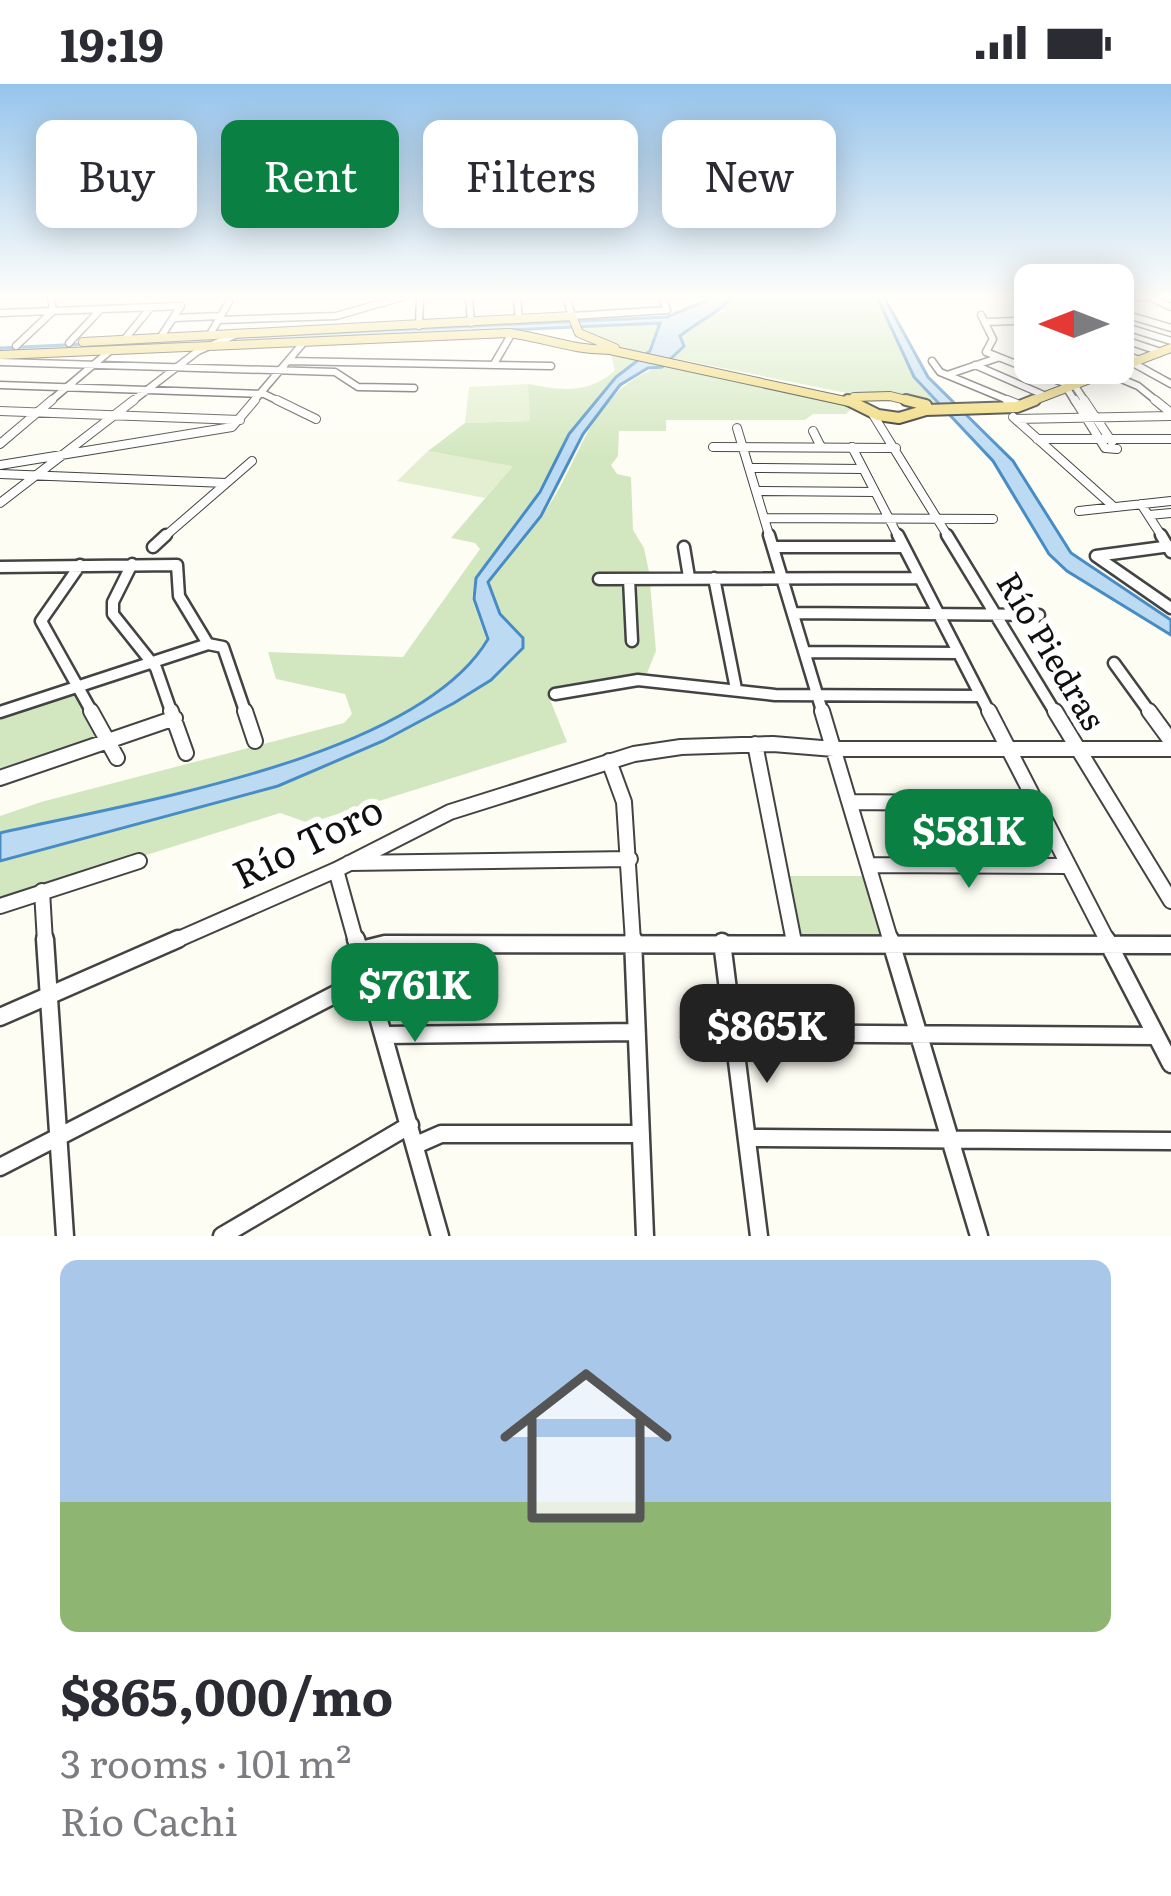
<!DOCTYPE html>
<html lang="en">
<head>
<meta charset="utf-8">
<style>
	:root { --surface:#fff; --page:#f7f7f7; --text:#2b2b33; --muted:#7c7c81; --line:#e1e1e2; --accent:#0b8043 }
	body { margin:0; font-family:Literata,serif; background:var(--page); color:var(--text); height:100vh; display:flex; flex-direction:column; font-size:45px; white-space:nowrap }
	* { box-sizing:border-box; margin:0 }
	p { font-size:39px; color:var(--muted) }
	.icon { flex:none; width:66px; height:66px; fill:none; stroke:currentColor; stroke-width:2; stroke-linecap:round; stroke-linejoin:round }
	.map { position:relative; height:1152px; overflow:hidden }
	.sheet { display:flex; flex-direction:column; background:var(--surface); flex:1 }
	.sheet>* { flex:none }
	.guide { position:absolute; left:36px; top:36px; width:1101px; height:108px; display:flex; gap:24px }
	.needle { width:78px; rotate:270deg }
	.fabs { position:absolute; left:1014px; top:180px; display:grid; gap:24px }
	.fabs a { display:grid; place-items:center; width:120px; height:120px; border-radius:18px; background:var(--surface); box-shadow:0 6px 30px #0003; font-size:60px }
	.price { position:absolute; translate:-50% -102px; padding:0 27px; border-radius:24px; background:var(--accent); color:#fff; font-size:39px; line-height:78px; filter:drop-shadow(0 3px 6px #0008) }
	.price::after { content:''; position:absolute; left:50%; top:72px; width:36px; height:27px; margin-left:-18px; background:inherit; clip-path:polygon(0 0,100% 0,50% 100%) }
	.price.on { background:#222; color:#fff }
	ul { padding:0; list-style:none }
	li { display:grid; align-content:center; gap:24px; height:636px; padding:0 60px }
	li+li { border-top:3px solid var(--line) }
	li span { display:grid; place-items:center; height:372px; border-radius:18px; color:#555 }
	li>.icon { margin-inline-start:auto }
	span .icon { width:216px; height:216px; fill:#fffc; stroke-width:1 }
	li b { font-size:51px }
	.tag { padding:0 42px; border-radius:18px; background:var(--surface); box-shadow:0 6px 30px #0003; font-size:42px; line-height:108px }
	.tag.on { background:var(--accent); color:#fff }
	.status { display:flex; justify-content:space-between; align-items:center; height:84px; padding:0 60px; background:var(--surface); direction:ltr }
	.status svg { height:33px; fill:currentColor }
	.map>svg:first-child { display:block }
	.green { fill:#d2e7bf }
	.pitch { fill:#e3efd0 }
	.water { fill:#bcdbf3; stroke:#478cc5; stroke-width:3 }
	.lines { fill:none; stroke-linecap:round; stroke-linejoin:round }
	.minor-far4-casing { stroke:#434343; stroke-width:9 }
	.minor-far3-casing { stroke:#434343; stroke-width:10 }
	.minor-far2-casing { stroke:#434343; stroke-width:15 }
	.minor-far1-casing { stroke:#434343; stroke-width:18 }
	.minor-casing { stroke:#434343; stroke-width:21 }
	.major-far1-casing { stroke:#212121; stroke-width:10 }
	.major-casing { stroke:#212121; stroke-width:14 }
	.minor-far4 { stroke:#fff; stroke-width:6 }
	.minor-far3 { stroke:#fff; stroke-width:8 }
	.minor-far2 { stroke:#fff; stroke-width:10 }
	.minor-far1 { stroke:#fff; stroke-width:14 }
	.minor { stroke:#fff; stroke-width:16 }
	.major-far1 { stroke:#efd873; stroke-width:8 }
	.major { stroke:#efd873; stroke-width:10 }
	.labels { text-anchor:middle; stroke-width:12; stroke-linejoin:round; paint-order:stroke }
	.street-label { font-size:33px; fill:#101010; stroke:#fff }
	.near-street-label { font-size:39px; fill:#101010; stroke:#fff }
</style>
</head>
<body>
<div class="status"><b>19:19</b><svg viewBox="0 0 49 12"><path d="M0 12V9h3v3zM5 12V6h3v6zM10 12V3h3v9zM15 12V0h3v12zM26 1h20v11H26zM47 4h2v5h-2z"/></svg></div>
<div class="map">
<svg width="1171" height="1152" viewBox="0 0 1171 1152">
	<rect width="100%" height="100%" fill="#fefdf4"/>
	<path class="green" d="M733,213H876L914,293L938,320L862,312L673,274L685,262L681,252L704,234L723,228L727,215Z
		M660,238L649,267L615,293L568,350L538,408L475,494L472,515L486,555C418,672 127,718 0,749V732L41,718L344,639L352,630L345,610L276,595L268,568L403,573L480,465L475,459L451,454L512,383L428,367L465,339L529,337L528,300C559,306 590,311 615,286L611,272L620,264L584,249L580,241Z
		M665,281L854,322L846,330H813L805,336H666V347H619L618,372L611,381L617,390L631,393L633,446L644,464L649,488L656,567L647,589L547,608L567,658L309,739L280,729L0,817V777L278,703L383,657L454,619L491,596L523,565L524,555L500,530L488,498C504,474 523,456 541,433C585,375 585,307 665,281Z
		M76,610L100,656L0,690V635Z
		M785,792H866L884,852H798Z"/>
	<path class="pitch" d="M528,300L530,337L465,339L469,303Z
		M428,367L513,382L485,414L397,397Z"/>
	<path class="water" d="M714,213H732C719,229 700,236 680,252L684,262L662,283L648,284L620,301L583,350L541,432L488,498L500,530L523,554V564L491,596L454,619L383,657L278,702L0,777V749C130,719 418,674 488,555L474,515L476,494L540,408L569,350L616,293L650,267L660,239L0,269V264L667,233Z
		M877,213H884L928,293L1013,377L1071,469L1171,536V551L1067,487L1049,470L993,377L914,293Z"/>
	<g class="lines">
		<defs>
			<path id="minor-far4" d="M469,213L471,239
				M517,213L519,236
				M566,213L572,232L667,226L662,213
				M1150,213L1171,223
				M1117,214L1154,213
				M1114,227L1171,244
				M0,229L181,222L160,254
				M981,231L993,255L986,268L1064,299
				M174,234L220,232
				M219,236L336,232L402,213
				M986,238L1015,237
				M1113,239L1171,257
				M419,242L420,213
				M209,252L229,218
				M1113,252L1161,268
				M124,256L151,223
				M69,259L101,225
				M16,262L53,227L51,213
				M1113,267L1140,276
				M288,277L551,282
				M932,277L940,288L1015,319
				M0,278L335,288L358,303L414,304
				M1051,279L1076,319
				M1060,279L1086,319
				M1133,279L1171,300
				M494,280L512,249
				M975,281L1046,312
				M1107,289L1138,302L1159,319
				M947,291L997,274
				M0,301L264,310L283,319
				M48,319L111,266
				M130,319L198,267L235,251
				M252,319L304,258"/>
			<path id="minor-far3" d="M277,316L316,335
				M1007,316L1017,320
				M1075,316L1105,364L1117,365
				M1084,316L1112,358
				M1155,316L1171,329
				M0,327L240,336
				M872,329L949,454
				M1013,333L1114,423
				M1016,335L1171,332
				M737,344L770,454
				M813,347L821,363
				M1037,355H1171
				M0,360L52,316
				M713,363L896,364
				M852,363L899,454
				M0,381L232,343L255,316
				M750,384L863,385
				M0,390L226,399
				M757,407L875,408
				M0,419L134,316
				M1141,420L1163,454
				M1079,427L1171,417
				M1149,431L1171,429
				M765,434L993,435
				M163,454L252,377"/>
			<path id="minor-far2" d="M769,451L823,630
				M898,451L990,630
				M947,451L1056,630
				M1161,451L1171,468
				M1171,462L1096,472L1171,524
				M153,463L166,451
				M684,463L689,493
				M774,463H903
				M132,480L113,518V530L156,584L172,630
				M80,481L41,537L93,630
				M0,483L177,481L179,512L208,560L223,563L246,630
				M714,494L736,605
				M599,495L919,494
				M629,495L632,557
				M793,529L1039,531
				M805,568L958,569
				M1114,579L1151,630
				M555,610L638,596L775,611L980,612
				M0,628L208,560"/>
			<path id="minor-far1" d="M91,627L117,674
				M171,627L186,669
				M245,627L255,657
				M822,627L891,858
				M989,627L1108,858
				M1055,627L1171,817
				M1149,627L1171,657
				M755,660L794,858
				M609,677L624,718L633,858
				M0,694L175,634
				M851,718L1036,720
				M349,779L630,775
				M870,781L1068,782
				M336,786L356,858
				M42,807L45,858
				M0,822L139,777
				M172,858L336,786L450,728L634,670L681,663L773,660L834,665H1171"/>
			<path id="minor" d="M45,855L65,1152
				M356,855L440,1152
				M633,855L645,1152
				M890,855L979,1152
				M1106,855L1171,980
				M722,858L759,1152
				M361,866L385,860L1171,861
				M0,933L178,855
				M734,949L1156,952
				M384,951L636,948
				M748,1054L1171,1057
				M416,1061L441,1050H641
				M0,1083L367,894
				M222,1152L410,1041"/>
			<path id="major-far1" d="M83,258L572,232L579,249L615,264
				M0,271L509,249C546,254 572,266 610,266L854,319
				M854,313L890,312L918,319
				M1027,319L1171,264"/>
			<path id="major" d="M848,316L878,331L899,334L926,326L1017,323L1035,316
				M906,316L926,321"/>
		</defs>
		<use href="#minor-far4" class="minor-far4-casing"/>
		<use href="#minor-far3" class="minor-far3-casing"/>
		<use href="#minor-far2" class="minor-far2-casing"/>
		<use href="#minor-far1" class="minor-far1-casing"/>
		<use href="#minor" class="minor-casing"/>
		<use href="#major-far1" class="major-far1-casing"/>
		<use href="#major" class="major-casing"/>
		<use href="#minor-far4" class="minor-far4"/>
		<use href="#minor-far3" class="minor-far3"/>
		<use href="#minor-far2" class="minor-far2"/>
		<use href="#minor-far1" class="minor-far1"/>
		<use href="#minor" class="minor"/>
		<use href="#major-far1" class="major-far1"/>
		<use href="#major" class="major"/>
	</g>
	<linearGradient id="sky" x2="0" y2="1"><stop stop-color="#96c4ec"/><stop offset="0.57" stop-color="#fffefa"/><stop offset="1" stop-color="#fffefa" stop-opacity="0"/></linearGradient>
	<rect width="1171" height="374" fill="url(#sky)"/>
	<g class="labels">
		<g class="street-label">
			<text transform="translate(1051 567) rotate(59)" y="12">Río Piedras</text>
		</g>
		<g class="near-street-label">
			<text transform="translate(308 758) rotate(-26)" y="14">Río Toro</text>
		</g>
	</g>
</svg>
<div class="fabs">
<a><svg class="needle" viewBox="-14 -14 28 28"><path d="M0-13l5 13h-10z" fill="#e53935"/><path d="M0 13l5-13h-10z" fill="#7c7c81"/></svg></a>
</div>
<b class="price" style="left:969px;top:807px">$581K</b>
<b class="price" style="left:415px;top:961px">$761K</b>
<b class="price on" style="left:767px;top:1002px">$865K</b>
<div class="guide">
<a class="tag">Buy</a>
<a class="tag on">Rent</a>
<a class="tag">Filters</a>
<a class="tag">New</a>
</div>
</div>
<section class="sheet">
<ul>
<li><span style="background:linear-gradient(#a9c7e8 65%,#8fb573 0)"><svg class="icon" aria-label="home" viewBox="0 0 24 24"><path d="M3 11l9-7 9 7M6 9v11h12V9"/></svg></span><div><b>$865,000/mo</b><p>3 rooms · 101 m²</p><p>Río Cachi</p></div></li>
</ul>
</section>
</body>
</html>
